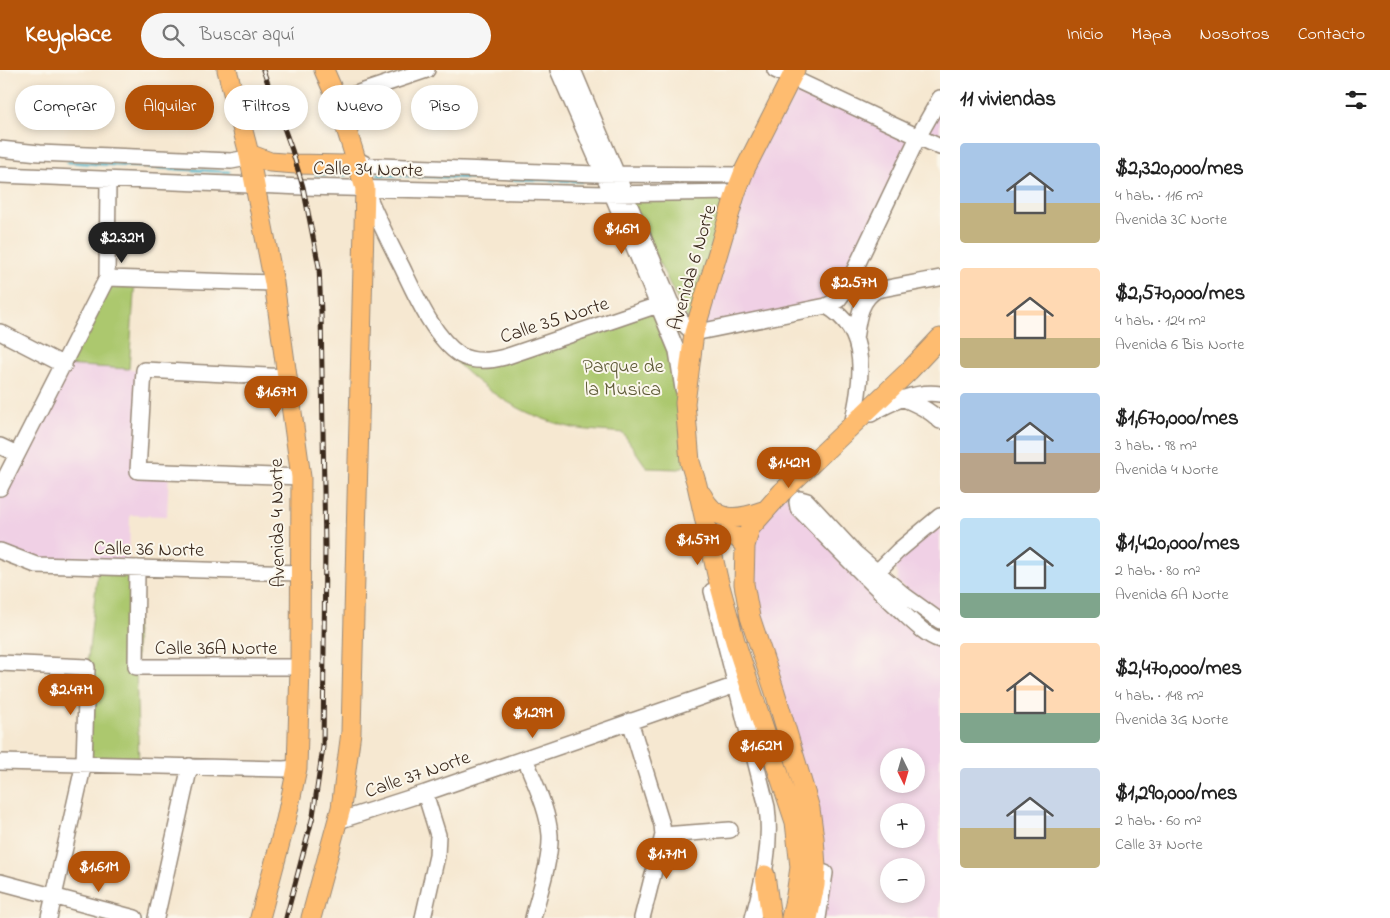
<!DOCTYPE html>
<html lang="es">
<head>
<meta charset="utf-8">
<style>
	:root { --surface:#fff; --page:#f6f6f6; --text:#222; --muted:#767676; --accent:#b45309 }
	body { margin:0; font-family:"Indie Flower",sans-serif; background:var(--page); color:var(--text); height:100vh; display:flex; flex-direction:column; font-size:19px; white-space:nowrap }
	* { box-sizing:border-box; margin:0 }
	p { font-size:16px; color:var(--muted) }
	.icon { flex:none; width:28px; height:28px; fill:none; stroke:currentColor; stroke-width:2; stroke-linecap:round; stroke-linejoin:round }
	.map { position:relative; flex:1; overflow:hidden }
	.sheet { display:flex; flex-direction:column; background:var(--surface); width:450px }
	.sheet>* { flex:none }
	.guide { position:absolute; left:15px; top:15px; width:475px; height:45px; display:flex; gap:10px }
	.needle { width:32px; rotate:175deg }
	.controls { position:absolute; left:880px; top:678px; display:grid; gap:10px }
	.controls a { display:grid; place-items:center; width:45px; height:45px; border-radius:50%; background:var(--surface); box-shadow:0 2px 8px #0003; font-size:25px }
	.price { position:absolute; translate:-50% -42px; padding:0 11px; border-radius:18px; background:var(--accent); color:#fff; font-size:16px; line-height:32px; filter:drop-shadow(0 1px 2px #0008) }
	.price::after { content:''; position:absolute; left:50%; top:30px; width:15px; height:11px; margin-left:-8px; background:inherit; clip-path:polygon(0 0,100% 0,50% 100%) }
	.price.current { background:#222; color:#fff }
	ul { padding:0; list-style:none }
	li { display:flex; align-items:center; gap:15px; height:125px; padding:0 20px }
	li span { display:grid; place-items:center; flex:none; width:140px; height:100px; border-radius:5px; color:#555 }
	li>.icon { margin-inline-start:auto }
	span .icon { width:60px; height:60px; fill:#fffc; stroke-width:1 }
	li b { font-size:21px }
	h2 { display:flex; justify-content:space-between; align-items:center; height:60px; padding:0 20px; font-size:21px }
	.pill { padding:0 18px; border-radius:22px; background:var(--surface); box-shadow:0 2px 8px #0003; font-size:18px; line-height:45px }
	.pill.current { background:var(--accent); color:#fff }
	header { display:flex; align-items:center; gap:30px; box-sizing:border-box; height:70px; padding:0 25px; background:var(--accent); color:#fff }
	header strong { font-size:24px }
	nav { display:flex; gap:28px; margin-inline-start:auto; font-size:18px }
	.search { width:350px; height:45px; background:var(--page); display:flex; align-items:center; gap:12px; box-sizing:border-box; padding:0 18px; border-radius:28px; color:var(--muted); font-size:19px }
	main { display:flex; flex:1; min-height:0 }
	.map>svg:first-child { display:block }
	.built { fill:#f0d0e5; fill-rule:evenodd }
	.green { fill:#acc86e; stroke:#747946 }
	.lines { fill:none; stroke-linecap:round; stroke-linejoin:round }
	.stream { stroke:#4ab1c8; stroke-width:3 }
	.minor-casing { stroke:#988978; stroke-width:18 }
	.major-casing { stroke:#988978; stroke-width:21 }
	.minor { stroke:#fff; stroke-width:15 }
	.major { stroke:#febc70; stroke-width:19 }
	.rail-casing { stroke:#3b2a1e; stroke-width:5 }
	.rail { stroke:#fbf7ec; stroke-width:3; stroke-dasharray:9; stroke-linecap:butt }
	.labels { text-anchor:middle; stroke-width:4; stroke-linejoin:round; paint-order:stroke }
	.street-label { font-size:20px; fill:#3b2a1e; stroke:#fbf7ec }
	.park-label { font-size:20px; fill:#5d5936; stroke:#fbf7ec }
</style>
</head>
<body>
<header>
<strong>Keyplace</strong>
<div class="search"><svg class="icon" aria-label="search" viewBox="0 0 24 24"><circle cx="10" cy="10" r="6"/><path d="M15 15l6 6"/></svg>Buscar aquí</div>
<nav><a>Inicio</a><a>Mapa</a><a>Nosotros</a><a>Contacto</a></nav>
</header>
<main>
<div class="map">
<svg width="940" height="848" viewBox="0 0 940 848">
	<rect width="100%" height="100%" fill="#fbf7ec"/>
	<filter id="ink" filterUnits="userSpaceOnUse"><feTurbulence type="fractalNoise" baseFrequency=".02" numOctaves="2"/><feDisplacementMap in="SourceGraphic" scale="10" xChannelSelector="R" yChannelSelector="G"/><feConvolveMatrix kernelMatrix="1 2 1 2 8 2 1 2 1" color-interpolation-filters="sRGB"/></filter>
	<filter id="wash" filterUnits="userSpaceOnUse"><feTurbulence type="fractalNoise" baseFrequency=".0096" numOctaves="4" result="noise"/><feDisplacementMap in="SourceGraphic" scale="20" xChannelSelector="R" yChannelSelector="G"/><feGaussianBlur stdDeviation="1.12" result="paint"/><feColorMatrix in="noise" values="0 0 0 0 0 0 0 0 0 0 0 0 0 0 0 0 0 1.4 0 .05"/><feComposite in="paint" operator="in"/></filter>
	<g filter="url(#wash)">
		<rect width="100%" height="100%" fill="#f6e8d1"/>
		<path class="built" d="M791,8L918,67L940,28V77L919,67L841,226L694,263L736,122Z
			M64,295L144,300L138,401L169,402L167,446L130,445L129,497L98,498L0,481V418Z
			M782,422L940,570V848H818L823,826L750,547V458ZM889,686H916V714H889ZM889,741H916V769H889ZM889,796H916V824H889Z
			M940,446V551L898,512L895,493Z"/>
		<path class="green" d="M728,122L694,263L625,124Z
			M107,208L135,209L129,299L64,295Z
			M651,238L677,281L690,392L679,399L647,398L623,363C607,361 589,361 573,358C527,347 487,324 454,290L456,288L476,291Z
			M98,498H137L136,597L139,695L84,693L87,597Z"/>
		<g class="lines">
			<path class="stream" d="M68,92L229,102
				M316,104L346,105
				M378,105L582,111"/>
		</g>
	</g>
	<g filter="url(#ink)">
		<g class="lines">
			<defs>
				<path id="minor" d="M558,0L612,124L677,281L683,319
					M573,0L670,231C677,243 682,255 694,263L826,236L838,230L844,222L918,67L940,28
					M775,0L940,77
					M337,30L427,0
					M0,79L39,83L231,91L242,89L249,84
					M356,89L369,96H379L596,104L742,105
					M0,105L303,117L605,124L736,122
					M366,121C377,147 389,172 402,197C415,224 434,268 460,285C474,293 490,291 505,287L658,235
					M107,208L274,213
					M826,236C872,261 861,314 852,355
					M0,262L64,295
					M855,269C858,251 859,230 877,220L940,208
					M288,307L144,300L138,401L301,407
					M902,328C916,334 930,340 940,351
					M871,344C891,332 916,320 940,324
					M0,376L17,384
					M0,418L107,208L108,110
					M0,481L36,495L300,503
					M137,498L136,597H300
					M871,508L898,481L940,446
					M712,521L767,737C772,776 763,811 753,848
					M940,551L904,525L855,483L807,431L800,429L797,432L798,438C832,473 865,508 900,540C912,551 925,565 940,570
					M0,593L87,597L84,693L49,848
					M630,651L662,755L663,765L642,848
					M525,688C534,712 548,739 550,765C551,791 539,823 533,848
					M0,692L283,699L297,698
					M338,751L425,723L736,615
					M663,765L730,760
					M0,812L135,848
					M156,848L190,696
					M423,848L437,786L438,765L425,723
					M818,848L825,803"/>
				<path id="major" d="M227,0L248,80L274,213L301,407L300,597L297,698L286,750L260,848
					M249,84L270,92L296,94L344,95L352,92L356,89
					M702,425C716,454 738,450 763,441
					M712,477L715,472L725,465L737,467L745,476
					M765,805L771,848
					M311,848L341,738L351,662L365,118L337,30L324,0
					M791,848L796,825L800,797L795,752L735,571L718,509L697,415L690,392L685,333L694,263L736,122L745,99L795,0
					M808,848L815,815L816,797L814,768L810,739L775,622L750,547L744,514L745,476L750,458L782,422L909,301L940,268"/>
			</defs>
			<use href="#minor" class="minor-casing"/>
			<use href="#major" class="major-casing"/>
			<use href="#minor" class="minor"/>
			<use href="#major" class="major"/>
			<defs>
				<path id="rail" d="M263,0L292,80L303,117L319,197L321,243L325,478L323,677L313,746L286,848"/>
			</defs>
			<use href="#rail" class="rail-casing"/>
			<use href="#rail" class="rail"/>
		</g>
	</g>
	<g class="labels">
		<g class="street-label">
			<text transform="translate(368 98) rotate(1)" y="7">Calle 34 Norte</text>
			<text transform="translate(691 197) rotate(-74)" y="7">Avenida 6 Norte</text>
			<text transform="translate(554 249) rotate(-18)" y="7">Calle 35 Norte</text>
			<text transform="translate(276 453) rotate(-91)" y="7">Avenida 4 Norte</text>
			<text transform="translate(149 478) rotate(1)" y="7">Calle 36 Norte</text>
			<text x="216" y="584">Calle 36A Norte</text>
			<text transform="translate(417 703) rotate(-19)" y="7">Calle 37 Norte</text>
		</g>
		<g class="park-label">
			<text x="623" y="302">Parque de<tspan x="623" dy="23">la Musica</tspan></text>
		</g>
	</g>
</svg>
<div class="controls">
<a><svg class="needle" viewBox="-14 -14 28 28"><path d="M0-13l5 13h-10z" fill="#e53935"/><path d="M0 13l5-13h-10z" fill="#767676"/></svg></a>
<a>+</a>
<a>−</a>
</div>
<b class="price" style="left:622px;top:185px">$1.6M</b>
<b class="price current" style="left:122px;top:194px">$2.32M</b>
<b class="price" style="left:854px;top:239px">$2.57M</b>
<b class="price" style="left:276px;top:348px">$1.67M</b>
<b class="price" style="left:789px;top:419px">$1.42M</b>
<b class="price" style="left:698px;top:496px">$1.57M</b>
<b class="price" style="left:71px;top:646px">$2.47M</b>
<b class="price" style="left:533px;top:669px">$1.29M</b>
<b class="price" style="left:761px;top:702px">$1.62M</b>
<b class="price" style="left:667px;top:810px">$1.71M</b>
<b class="price" style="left:99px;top:823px">$1.61M</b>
<div class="guide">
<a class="pill">Comprar</a>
<a class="pill current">Alquilar</a>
<a class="pill">Filtros</a>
<a class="pill">Nuevo</a>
<a class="pill">Piso</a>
</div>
</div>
<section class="sheet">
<h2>11 viviendas<svg class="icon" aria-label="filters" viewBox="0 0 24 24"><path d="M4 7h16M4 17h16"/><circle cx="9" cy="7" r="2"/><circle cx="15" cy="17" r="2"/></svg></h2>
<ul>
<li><span style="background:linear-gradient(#a9c7e8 60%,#c2b280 0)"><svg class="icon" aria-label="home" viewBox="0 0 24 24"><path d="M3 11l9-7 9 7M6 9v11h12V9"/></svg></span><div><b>$2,320,000/mes</b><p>4 hab. · 116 m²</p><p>Avenida 3C Norte</p></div></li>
<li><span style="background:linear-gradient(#ffd9b3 70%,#c2b280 0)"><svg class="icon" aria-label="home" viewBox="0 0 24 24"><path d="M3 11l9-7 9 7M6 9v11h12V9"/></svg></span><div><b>$2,570,000/mes</b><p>4 hab. · 124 m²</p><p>Avenida 6 Bis Norte</p></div></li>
<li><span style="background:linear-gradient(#a9c7e8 60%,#b9a48a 0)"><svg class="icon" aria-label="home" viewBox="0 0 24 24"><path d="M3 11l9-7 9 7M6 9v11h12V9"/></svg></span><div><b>$1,670,000/mes</b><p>3 hab. · 98 m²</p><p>Avenida 4 Norte</p></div></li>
<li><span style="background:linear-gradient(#bfe0f5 75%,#7fa58c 0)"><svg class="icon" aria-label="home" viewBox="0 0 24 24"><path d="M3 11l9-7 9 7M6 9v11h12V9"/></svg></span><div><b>$1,420,000/mes</b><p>2 hab. · 80 m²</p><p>Avenida 6A Norte</p></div></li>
<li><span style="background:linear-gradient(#ffd9b3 70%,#7fa58c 0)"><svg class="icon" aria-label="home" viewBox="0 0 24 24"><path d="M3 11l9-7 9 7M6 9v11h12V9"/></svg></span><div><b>$2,470,000/mes</b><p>4 hab. · 148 m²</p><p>Avenida 3G Norte</p></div></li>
<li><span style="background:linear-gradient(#c9d6e8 60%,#c2b280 0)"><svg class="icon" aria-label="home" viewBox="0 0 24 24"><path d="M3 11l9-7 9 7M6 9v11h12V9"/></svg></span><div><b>$1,290,000/mes</b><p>2 hab. · 60 m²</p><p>Calle 37 Norte</p></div></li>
</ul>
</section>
</main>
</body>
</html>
